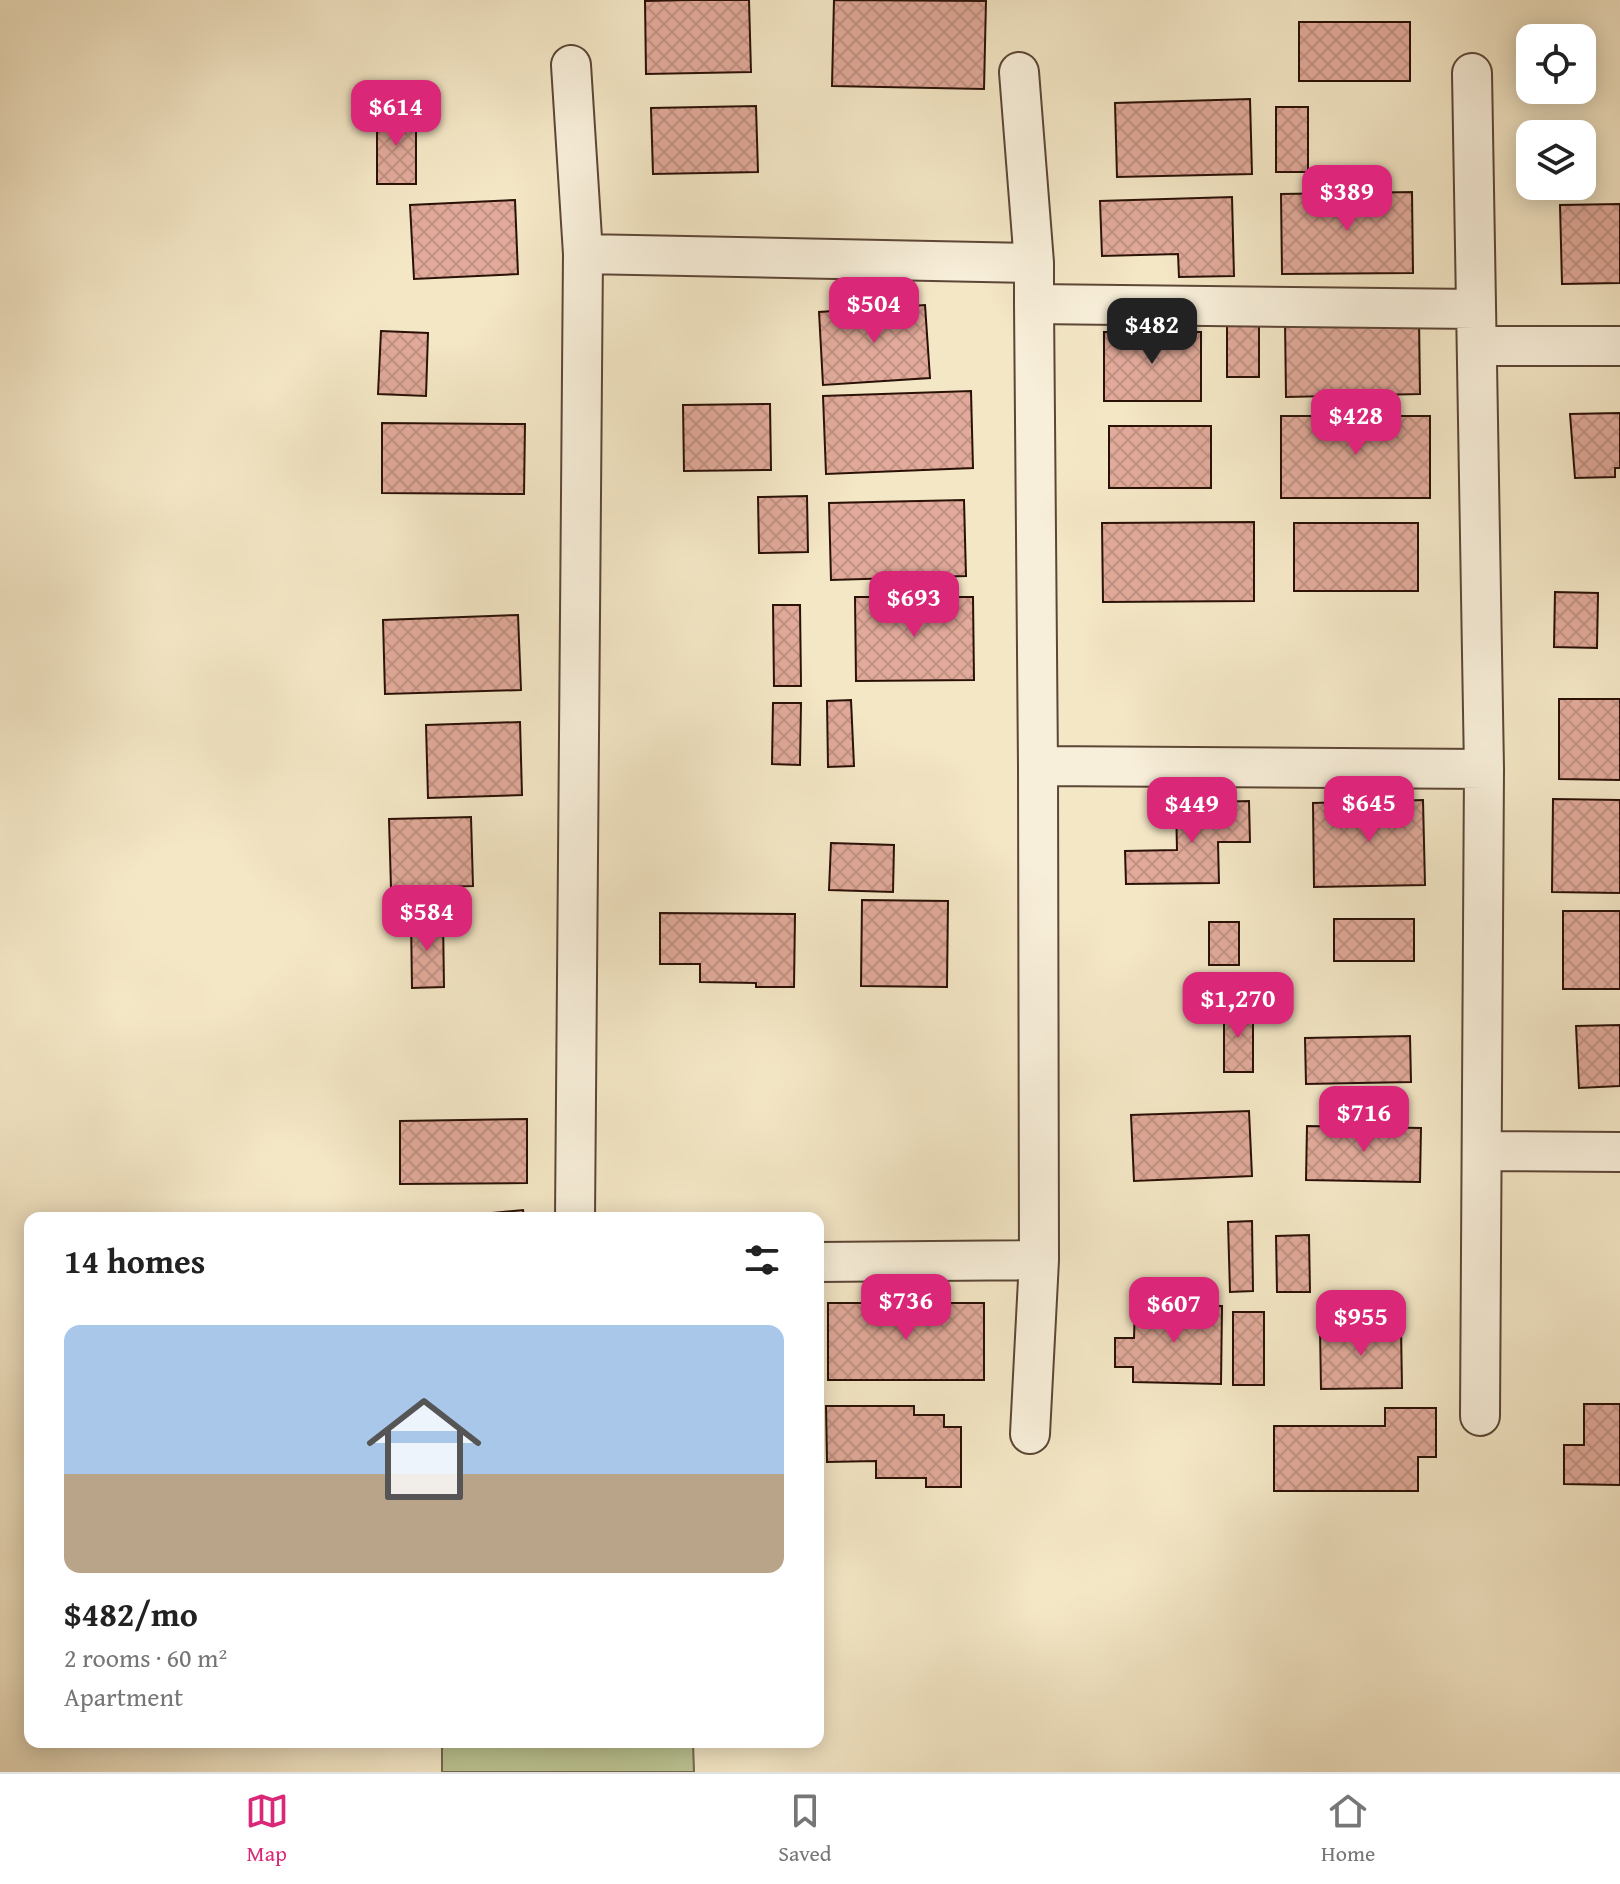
<!DOCTYPE html>
<html lang="en">
<head>
<meta charset="utf-8">
<style>
	:root { --surface:#fff; --page:#f2f2f2; --text:#222; --muted:#767676; --line:#e0e0e0; --accent:#db2777 }
	body { margin:0; font-family:"Gentium Book Plus",serif; background:var(--page); color:var(--text); height:100vh; display:flex; flex-direction:column; font-size:30px; white-space:nowrap }
	* { box-sizing:border-box; margin:0 }
	p { font-size:26px; color:var(--muted) }
	.icon { flex:none; width:44px; height:44px; fill:none; stroke:currentColor; stroke-width:2; stroke-linecap:round; stroke-linejoin:round }
	.map { position:relative; flex:1; overflow:hidden }
	.panel { position:absolute; left:24px; top:1212px; width:800px; height:536px; display:flex; flex-direction:column; background:var(--surface); border-radius:16px; box-shadow:0 4px 20px #0003 }
	.panel>* { flex:none }
	.controls { position:absolute; left:1516px; top:24px; display:grid; gap:16px }
	.controls a { display:grid; place-items:center; width:80px; height:80px; border-radius:16px; background:var(--surface); box-shadow:0 4px 20px #0003; font-size:40px }
	.price { position:absolute; translate:-50% -68px; padding:0 18px; border-radius:16px; background:var(--accent); color:#fff; font-size:26px; line-height:52px; filter:drop-shadow(0 2px 4px #0008) }
	.price::after { content:''; position:absolute; left:50%; top:48px; width:24px; height:18px; margin-left:-12px; background:inherit; clip-path:polygon(0 0,100% 0,50% 100%) }
	.price.current { background:#222; color:#fff }
	ul { padding:0; list-style:none }
	li { display:grid; align-content:center; gap:16px; height:424px; padding:0 40px }
	li span { display:grid; place-items:center; height:248px; border-radius:16px; color:#555 }
	li>.icon { margin-inline-start:auto }
	span .icon { width:144px; height:144px; fill:#fffc; stroke-width:1 }
	li b { font-size:34px }
	h2 { display:flex; justify-content:space-between; align-items:center; height:96px; padding:0 40px; font-size:34px }
	.menu { display:flex; justify-content:space-around; align-items:center; height:112px; border-top:2px solid var(--line); background:var(--surface); font-size:22px; color:var(--muted) }
	.menu a { display:grid; justify-items:center; gap:4px }
	.menu .current { color:var(--accent) }
	.map>svg:first-child { display:block }
	.park { fill:#bdc594; stroke:#746b4d; stroke-width:2 }
	.building { fill:url(#building-cross-hatch); stroke:#2a1106; stroke-width:2 }
	.lines { fill:none; stroke-linecap:round; stroke-linejoin:round }
	.minor-casing { stroke:#5c4636; stroke-width:42 }
	.minor { stroke:#f8efda; stroke-width:38 }
</style>
</head>
<body>
<div class="map">
<svg width="1620" height="1772" viewBox="0 0 1620 1772">
	<defs>
		<pattern id="building-cross-hatch" width="8" height="8" patternUnits="userSpaceOnUse" patternTransform="scale(2)"><rect width="8" height="8" fill="#e1aa9a"/><path d="M0 0l8 8M0 8l8-8" fill="none" stroke="#c19183"/></pattern>
	</defs>
	<rect width="100%" height="100%" fill="#f4e7c6"/>
	<filter id="stains"><feTurbulence type="fractalNoise" baseFrequency=".0025" numOctaves="4"/><feColorMatrix values="0 0 0 0 .2 0 0 0 0 .09 0 0 0 0 .02 0 0 0 .5 -.17"/></filter>
	<radialGradient id="worn" r=".72"><stop offset=".6" stop-color="#630" stop-opacity="0"/><stop offset="1" stop-color="#630" stop-opacity=".3"/></radialGradient>
	<path class="park" d="M442,1742H693L694,1772H442Z"/>
	<path class="building" d="M690,0H749L751,72L646,74L645,1Z
		M834,0L986,1L984,89L832,86Z
		M1299,22H1410V81H1299Z
		M1250,99L1252,174L1117,177L1115,103Z
		M756,106L758,172L653,174L651,108Z
		M1276,107H1308V172H1276Z
		M377,113H416V184H377Z
		M1412,192L1413,273L1282,274L1281,194Z
		M1232,197L1234,276L1179,277L1178,254L1102,256L1100,201Z
		M515,200L518,274L414,279L410,205Z
		M1620,204V283L1562,284L1560,205Z
		M925,305L930,378L823,385L819,312Z
		M1419,318L1420,394L1286,397L1285,321Z
		M1227,323H1259V377H1227Z
		M381,331L428,333L426,396L378,394Z
		M1104,332H1201V401H1104Z
		M971,391L973,468L826,474L823,396Z
		M770,404L771,470L684,471L683,405Z
		M1620,413V468H1615V477L1575,478L1570,414Z
		M1281,416H1430V498H1281Z
		M382,423L525,424L524,494L382,493Z
		M1109,426H1211V488H1109Z
		M807,496L808,552L759,553L758,497Z
		M964,500L966,576L831,580L829,503Z
		M1254,522V601L1103,602L1102,523Z
		M1294,523H1418V591H1294Z
		M1555,592L1598,593L1597,648L1554,647Z
		M855,597H973L974,680L856,681Z
		M773,605H800L801,686H774Z
		M518,615L521,690L385,694L383,620Z
		M1559,699H1620V780L1559,779Z
		M851,700L854,766L828,767L827,701Z
		M773,703H801L800,765L772,764Z
		M520,722L522,795L428,798L426,725Z
		M1553,799L1620,800V893L1552,892Z
		M1423,800L1425,885L1314,887L1313,803Z
		M1249,801L1250,842H1218L1219,883L1126,884L1125,851L1177,850L1176,803Z
		M471,817L473,886L391,888L389,819Z
		M831,843L894,845L893,892L829,890Z
		M862,900L948,901L947,987L861,986Z
		M1563,911H1620V989H1563Z
		M660,913L795,914L794,987H756V983L700,982V964H660Z
		M411,918H443L444,987L412,988Z
		M1334,919H1414V961H1334Z
		M1209,922H1239V965H1209Z
		M1224,1007H1253V1072H1224Z
		M1620,1025V1086L1579,1088L1576,1026Z
		M1410,1036L1411,1082L1306,1084L1305,1038Z
		M1249,1111L1252,1176L1134,1181L1131,1115Z
		M527,1119V1183L400,1184V1121Z
		M1307,1126L1421,1128L1420,1182L1306,1180Z
		M523,1210L524,1218H440Z
		M1252,1221L1253,1291L1230,1292L1228,1222Z
		M1309,1235L1310,1292H1277L1276,1236Z
		M828,1303H984V1380H828Z
		M1135,1304L1222,1306L1221,1384L1133,1382V1367H1115V1338H1134Z
		M1233,1312H1264V1385H1233Z
		M1401,1327L1402,1388L1321,1389L1320,1329Z
		M1584,1404H1620V1485L1564,1484V1445H1584Z
		M826,1406H914V1415H944V1427H961V1487H926V1478H876V1461L827,1462Z
		M1385,1408H1436V1457H1418V1491H1274V1426H1385Z"/>
	<g class="lines">
		<defs>
			<path id="minor" d="M571,65L583,254L575,1218
				M1019,72L1034,263V304L1038,766L1039,1260L1030,1434
				M1472,73L1484,769L1480,1416
				M583,254L1034,263
				M1034,304L1476,309
				M1477,346H1620
				M1038,766L1484,769
				M1482,1151L1620,1152
				M818,1262L1039,1260"/>
		</defs>
		<use href="#minor" class="minor-casing"/>
		<use href="#minor" class="minor"/>
	</g>
	<rect width="100%" height="100%" filter="url(#stains)"/>
	<rect width="100%" height="100%" fill="url(#worn)"/>
</svg>
<div class="controls">
<a><svg class="icon" aria-label="locate" viewBox="0 0 24 24"><circle cx="12" cy="12" r="6"/><path d="M12 2v4M12 18v4M2 12h4M18 12h4"/></svg></a>
<a><svg class="icon" aria-label="layers" viewBox="0 0 24 24"><path d="M12 4l9 5-9 5-9-5zM3 14l9 5 9-5"/></svg></a>
</div>
<b class="price" style="left:396px;top:148px">$614</b>
<b class="price" style="left:1347px;top:233px">$389</b>
<b class="price" style="left:874px;top:345px">$504</b>
<b class="price current" style="left:1152px;top:366px">$482</b>
<b class="price" style="left:1356px;top:457px">$428</b>
<b class="price" style="left:914px;top:639px">$693</b>
<b class="price" style="left:1369px;top:844px">$645</b>
<b class="price" style="left:1192px;top:845px">$449</b>
<b class="price" style="left:427px;top:953px">$584</b>
<b class="price" style="left:1238px;top:1040px">$1,270</b>
<b class="price" style="left:1364px;top:1154px">$716</b>
<b class="price" style="left:906px;top:1342px">$736</b>
<b class="price" style="left:1174px;top:1345px">$607</b>
<b class="price" style="left:1361px;top:1358px">$955</b>
<section class="panel">
<h2>14 homes<svg class="icon" aria-label="filters" viewBox="0 0 24 24"><path d="M4 7h16M4 17h16"/><circle cx="9" cy="7" r="2"/><circle cx="15" cy="17" r="2"/></svg></h2>
<ul>
<li><span style="background:linear-gradient(#a9c7e8 60%,#b9a48a 0)"><svg class="icon" aria-label="home" viewBox="0 0 24 24"><path d="M3 11l9-7 9 7M6 9v11h12V9"/></svg></span><div><b>$482/mo</b><p>2 rooms · 60 m²</p><p>Apartment</p></div></li>
</ul>
</section>
</div>
<nav class="menu">
<a class="current"><svg class="icon" aria-label="map" viewBox="0 0 24 24"><path d="M3 6l6-2 6 2 6-2v14l-6 2-6-2-6 2zM9 4v14M15 6v14"/></svg>Map</a>
<a><svg class="icon" aria-label="saved" viewBox="0 0 24 24"><path d="M7 4h10v16l-5-4-5 4z"/></svg>Saved</a>
<a><svg class="icon" aria-label="home" viewBox="0 0 24 24"><path d="M3 11l9-7 9 7M6 9v11h12V9"/></svg>Home</a>
</nav>
</body>
</html>
